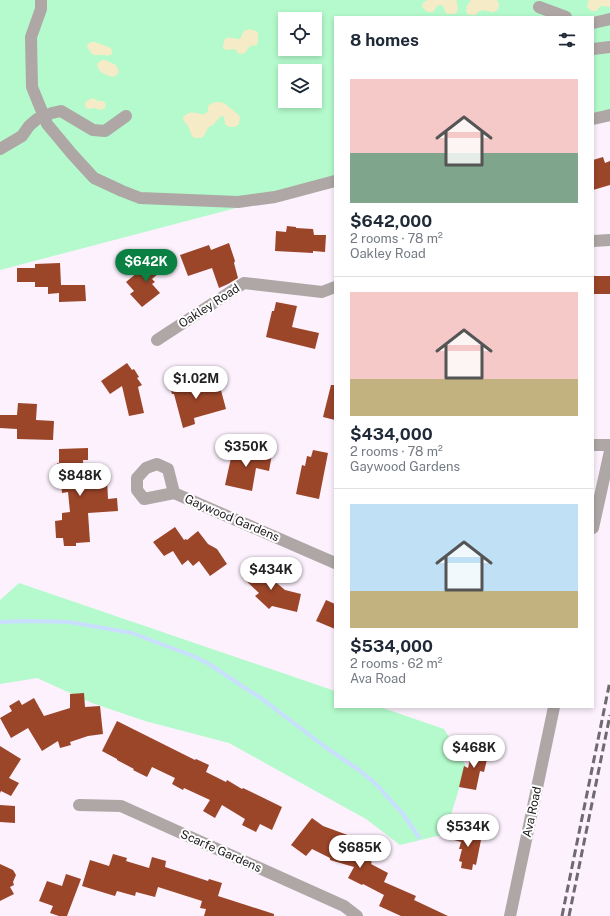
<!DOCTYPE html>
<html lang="en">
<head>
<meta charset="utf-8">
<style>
	:root { --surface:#fff; --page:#f6f6f7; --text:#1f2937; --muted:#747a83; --line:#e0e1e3; --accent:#0b8043 }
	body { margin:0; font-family:"Public Sans",sans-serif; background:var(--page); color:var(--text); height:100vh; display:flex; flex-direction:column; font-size:15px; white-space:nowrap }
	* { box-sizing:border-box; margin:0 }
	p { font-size:13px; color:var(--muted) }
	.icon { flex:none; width:22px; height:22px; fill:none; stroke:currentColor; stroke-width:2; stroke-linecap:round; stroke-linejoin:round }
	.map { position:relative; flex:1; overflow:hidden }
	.side { position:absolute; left:334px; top:16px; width:260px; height:692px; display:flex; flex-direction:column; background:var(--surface); border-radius:0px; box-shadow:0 2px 6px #0003 }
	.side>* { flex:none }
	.tools { position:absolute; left:278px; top:12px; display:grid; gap:8px }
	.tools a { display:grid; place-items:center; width:44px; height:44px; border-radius:0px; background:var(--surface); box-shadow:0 2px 6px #0003; font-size:20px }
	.price { position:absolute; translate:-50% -34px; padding:0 9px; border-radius:14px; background:#fff; color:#222; font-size:13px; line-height:26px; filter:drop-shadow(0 1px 2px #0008) }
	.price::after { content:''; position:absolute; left:50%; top:24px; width:12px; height:9px; margin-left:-6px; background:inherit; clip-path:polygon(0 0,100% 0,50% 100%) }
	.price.active { background:var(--accent); color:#fff }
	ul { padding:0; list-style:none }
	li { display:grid; align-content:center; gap:8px; height:212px; padding:0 16px }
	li+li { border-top:1px solid var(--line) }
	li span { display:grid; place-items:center; height:124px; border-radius:0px; color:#555 }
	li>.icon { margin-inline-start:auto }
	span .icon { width:72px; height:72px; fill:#fffc; stroke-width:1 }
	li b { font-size:17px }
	h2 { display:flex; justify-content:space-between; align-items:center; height:48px; padding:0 16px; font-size:17px }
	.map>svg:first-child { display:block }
	.green { fill:#b4facc; fill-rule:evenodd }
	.sand { fill:#f5ebc6 }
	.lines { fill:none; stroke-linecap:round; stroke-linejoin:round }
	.stream { stroke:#cadfff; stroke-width:4 }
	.building { fill:#9b4529 }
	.minor { stroke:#aea7a6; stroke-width:12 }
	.rail { stroke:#6f6970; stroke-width:3; stroke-dasharray:8 4; stroke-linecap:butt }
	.labels { text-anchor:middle; stroke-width:4; stroke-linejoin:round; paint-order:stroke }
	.street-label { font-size:12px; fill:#1d191d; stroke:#fff }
</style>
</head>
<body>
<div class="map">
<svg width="610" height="916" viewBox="0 0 610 916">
	<rect width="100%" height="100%" fill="#fcf1fd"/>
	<path class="green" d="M0,0H610V113L593,117V17H335V182L0,270ZM285,19H315V49H285ZM285,71H315V101H285Z
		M19,583L335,691V707H380L444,729L466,766L445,834L400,845L366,819L229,743L145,721L92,703L37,678L0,684V600Z"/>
	<path class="sand" d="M427,0H456C458,5 459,10 455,14H447C443,10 446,6 440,5L437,6L433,12C428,13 424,10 422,6L423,3Z
		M471,0H497C499,3 500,6 498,9C493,16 486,8 480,11C477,12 476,16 472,15C462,15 467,4 471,0Z
		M589,0H610V7C603,7 601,3 597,11H592L587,7L588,2Z
		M250,29L256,31L258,33V41L257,45C255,46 253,45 251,46C245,49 248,55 239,54L235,49L226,50L223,48C224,33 229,38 240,39L244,31Z
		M91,42H95L111,48L112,51V54L107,56C101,53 97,57 92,54L87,47L88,44Z
		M102,60H105L116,65L119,71L118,74L113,77C106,75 98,73 97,64Z
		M93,98L98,101H103L106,104L105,108L101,110L95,108L88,109C85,107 84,105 86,101Z
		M216,102C227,102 225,105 233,110C236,113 238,114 240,117L239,124L235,127H229L225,124L224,117L222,116L220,117C218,119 216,122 214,124C211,127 212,125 209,127C205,131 206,138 199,138C191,139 191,133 189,128C187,123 178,119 187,114C194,110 199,115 205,114L208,111C208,104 209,104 216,102Z"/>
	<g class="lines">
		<path class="stream" d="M0,622L29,621L69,622L132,633L193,656L209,664L262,699L328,749L359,770L375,783L403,814L419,837"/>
	</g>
	<path class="building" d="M603,157L605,163L610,161V185L593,190V160Z
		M287,226L296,227V228L313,229L314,235H326L325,252L313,251V253L275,251L276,231L286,232Z
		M229,243L235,261L234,263L238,278L228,284L219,288L212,268L188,276L180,255L209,245L211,250Z
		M156,257L165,268L152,279L155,282L152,284L160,293L142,307L130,294L134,291L126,282Z
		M60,263L61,285H85L86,301L59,302V293L48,294V287H35V282H17V268H35V264Z
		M593,276H610V294H593Z
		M276,302L297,306L292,327L319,333L315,349L266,337L272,311H274Z
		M127,363L132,370L134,369L139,377L137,378L142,385L138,387L144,413L129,416L122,386L110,394L101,381Z
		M184,374L189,391L219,383L226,409L194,418L195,424L183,428L174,394H172L168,379Z
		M331,385H335V420L323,417Z
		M18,403L37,404L36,420L54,421L53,440L17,439V429L0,428V415H17Z
		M88,448V460H83L84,480L107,479L108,499L117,498L118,511L88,513L90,542L76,543V546H64L63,538H56L55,521L62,520V513L70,512L68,492L62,493L61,482H58L57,463H59V449Z
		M233,449L257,454V451L272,454L269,471L256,468L252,491L225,485Z
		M313,450L328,453L319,499L296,494L302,465L305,466L307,456L311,457Z
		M175,527L184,540L186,539L187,540L198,531L208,544L217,549L227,564L210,576L199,561L193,566L188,560L182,565L173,551L164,556L153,542Z
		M254,564L285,590L301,594L297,612L272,606L269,609L255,596L259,593L242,577Z
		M326,600L335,604V629L316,621Z
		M84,693L85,707L100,706L103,734L88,736L70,742L71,745L60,748L58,741L42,751L28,728L11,738L0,718L12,711L9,706L19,700L22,705L34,698L44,716L70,708V694Z
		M117,721L195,760L196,759L209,765L206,772L226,782L227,780L242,789L243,788L282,807L272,830L260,824L256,832L242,825L245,819L222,805L215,818L203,811L210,800L184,788L183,790L172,784L175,778L152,767L147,777L133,770L134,769L117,760V759L102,751Z
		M0,746L21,759L9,778L19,783L11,796L1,791L0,793Z
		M473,747L489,751L484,772L480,771L476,790L459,787L464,766L468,768Z
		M0,805L15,806V823L0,822Z
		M312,818L323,826L353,837L349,849L372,862L371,864L388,873L384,882L416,896L414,900L448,916H401L379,906L384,895L363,884L362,885L348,878L354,867L330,860V858L312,849L306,856L291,845Z
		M456,830L482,835L476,865L473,864L472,870L461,868L462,862L459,861L462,849H459L461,842L454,840Z
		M113,854L127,858L126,861L149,868L152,857L166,861L165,867L208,881L209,879L222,883L218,896L274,914V916H204L206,909L200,908L202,901L158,887L155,897L136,892L135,896L117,891L115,896L82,886L90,860L109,866Z
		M0,864L13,870L16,875L13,882L14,885L10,887L14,894L0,901Z
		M66,874L81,879L67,916H59L50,913L53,906L39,901L47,881L62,886Z"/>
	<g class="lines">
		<path class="minor" d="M41,0V9L31,37L32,87L47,124L72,154L94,178L122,191L140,198L238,202L275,197L335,181
			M539,7L566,17
			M593,23L610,19
			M593,49L610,47
			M593,119L610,115
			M0,149L22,136L29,126L37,119L52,113L61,111L93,130L105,131L126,116
			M593,241L610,240
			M157,340L244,283L322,292L335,287
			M593,445H610
			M174,493L168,469L157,464L146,468L137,478V490L144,499L174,493L335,563
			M593,528L610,451
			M79,805L121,806L344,906L357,916
			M510,916L554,707"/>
		<path class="rail" d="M562,916L610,681
			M569,916L610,715"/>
	</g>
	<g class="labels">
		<g class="street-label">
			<text transform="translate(209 306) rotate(-33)" y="4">Oakley Road</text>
			<text transform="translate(232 518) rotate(23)" y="4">Gaywood Gardens</text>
			<text transform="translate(532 812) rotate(-78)" y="4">Ava Road</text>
			<text transform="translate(221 851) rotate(24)" y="4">Scarfe Gardens</text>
		</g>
	</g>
</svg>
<div class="tools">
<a><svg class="icon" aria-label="locate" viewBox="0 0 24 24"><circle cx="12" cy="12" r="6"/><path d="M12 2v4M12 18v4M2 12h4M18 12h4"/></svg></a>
<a><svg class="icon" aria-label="layers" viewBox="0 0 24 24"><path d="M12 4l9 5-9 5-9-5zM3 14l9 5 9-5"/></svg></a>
</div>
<b class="price active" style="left:146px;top:283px">$642K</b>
<b class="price" style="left:196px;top:400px">$1.02M</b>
<b class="price" style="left:246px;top:468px">$350K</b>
<b class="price" style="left:80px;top:497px">$848K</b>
<b class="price" style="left:271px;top:591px">$434K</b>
<b class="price" style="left:474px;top:769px">$468K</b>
<b class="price" style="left:468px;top:848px">$534K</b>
<b class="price" style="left:360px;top:869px">$685K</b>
<section class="side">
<h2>8 homes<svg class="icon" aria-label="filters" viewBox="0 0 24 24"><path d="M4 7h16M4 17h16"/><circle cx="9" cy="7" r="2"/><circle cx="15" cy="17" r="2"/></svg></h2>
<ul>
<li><span style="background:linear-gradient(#f6c9c9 60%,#7fa58c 0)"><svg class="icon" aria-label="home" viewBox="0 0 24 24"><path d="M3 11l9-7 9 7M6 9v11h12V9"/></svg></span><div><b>$642,000</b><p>2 rooms · 78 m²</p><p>Oakley Road</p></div></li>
<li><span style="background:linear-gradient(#f6c9c9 70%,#c2b280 0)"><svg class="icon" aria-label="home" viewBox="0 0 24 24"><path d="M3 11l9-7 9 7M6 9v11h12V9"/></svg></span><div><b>$434,000</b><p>2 rooms · 78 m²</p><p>Gaywood Gardens</p></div></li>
<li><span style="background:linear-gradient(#bfe0f5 70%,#c2b280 0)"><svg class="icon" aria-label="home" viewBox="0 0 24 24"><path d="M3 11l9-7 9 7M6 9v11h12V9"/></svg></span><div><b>$534,000</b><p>2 rooms · 62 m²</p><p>Ava Road</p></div></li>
</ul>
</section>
</div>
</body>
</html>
